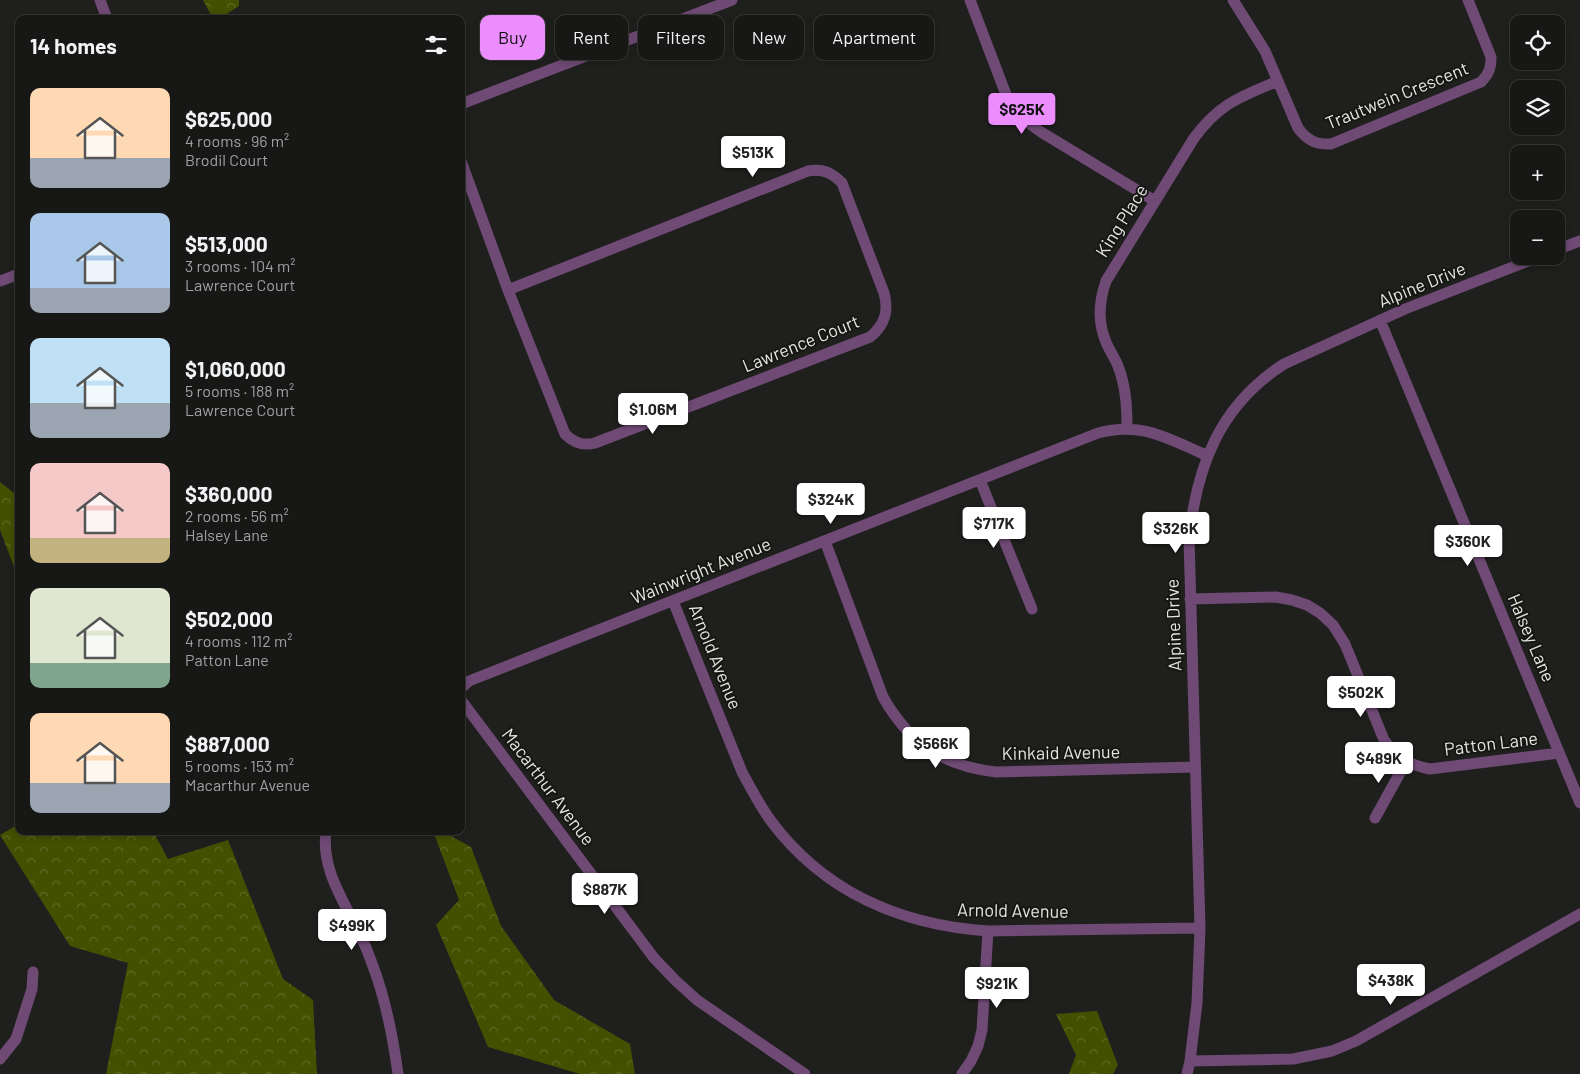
<!DOCTYPE html>
<html lang="en">
<head>
<meta charset="utf-8">
<style>
	:root { --surface:#171816; --page:#242523; --text:#f1f3f6; --muted:#9ea0a1; --line:#363735; --accent:#eb8dfc }
	body { margin:0; font-family:Barlow,sans-serif; background:var(--page); color:var(--text); height:100vh; display:flex; flex-direction:column; font-size:19px; white-space:nowrap }
	* { box-sizing:border-box; margin:0 }
	p { font-size:16px; color:var(--muted) }
	.icon { flex:none; width:28px; height:28px; fill:none; stroke:currentColor; stroke-width:2; stroke-linecap:round; stroke-linejoin:round }
	.map { position:relative; flex:1; overflow:hidden }
	.details { position:absolute; left:15px; top:15px; width:450px; height:820px; display:flex; flex-direction:column; background:var(--surface); border-radius:10px; box-shadow:0 2px 8px #0003,0 0 0 1px var(--line) }
	.details>* { flex:none }
	.guide { position:absolute; left:480px; top:15px; width:475px; height:45px; display:flex; gap:10px }
	.buttons { position:absolute; left:1510px; top:15px; display:grid; gap:10px }
	.buttons a { display:grid; place-items:center; width:55px; height:55px; border-radius:10px; background:var(--surface); box-shadow:0 2px 8px #0003,0 0 0 1px var(--line); font-size:25px }
	.price { position:absolute; translate:-50% -42px; padding:0 11px; border-radius:5px; background:#fff; color:#222; font-size:16px; line-height:32px; filter:drop-shadow(0 1px 2px #0008) }
	.price::after { content:''; position:absolute; left:50%; top:30px; width:15px; height:11px; margin-left:-8px; background:inherit; clip-path:polygon(0 0,100% 0,50% 100%) }
	.price.current { background:var(--accent); color:#111 }
	ul { padding:0; list-style:none }
	li { display:flex; align-items:center; gap:15px; height:125px; padding:0 15px }
	li span { display:grid; place-items:center; flex:none; width:140px; height:100px; border-radius:10px; color:#555 }
	li>.icon { margin-inline-start:auto }
	span .icon { width:60px; height:60px; fill:#fffc; stroke-width:1 }
	li b { font-size:21px }
	h2 { display:flex; justify-content:space-between; align-items:center; height:60px; padding:0 15px; font-size:21px }
	.pill { padding:0 18px; border-radius:10px; background:var(--surface); box-shadow:0 2px 8px #0003,0 0 0 1px var(--line); font-size:18px; line-height:45px }
	.pill.current { background:var(--accent); color:#111 }
	.map>svg:first-child { display:block }
	.forest { fill:url(#forest-crowns) }
	.lines { fill:none; stroke-linecap:round; stroke-linejoin:round }
	.street { stroke:#6f4a75; stroke-width:11 }
	.labels { text-anchor:middle; stroke-width:4; stroke-linejoin:round; paint-order:stroke }
	.street-label { font-size:18px; fill:#e4e4e2; stroke:#161714 }
</style>
</head>
<body>
<div class="map">
<svg width="1580" height="1074" viewBox="0 0 1580 1074">
	<defs>
		<pattern id="forest-crowns" width="20" height="18" patternUnits="userSpaceOnUse" patternTransform="scale(1.25)"><rect width="20" height="18" fill="#435000"/><path d="M2 6a3 3 0 1 1 6 0M12 15a3 3 0 1 1 6 0" fill="none" stroke="#5e6925"/></pattern>
	</defs>
	<rect width="100%" height="100%" fill="#1f201d"/>
	<path class="forest" d="M203,0H239V6L219,19H213Z
		M0,482L19,497V580L0,530Z
		M19,824V831H153L168,859L228,840L283,979L313,1000L317,1074H106L128,963L70,946L0,835Z
		M433,831H442L471,847L501,926L554,1000L630,1044L635,1074H580L488,1047L436,925L459,900Z
		M1097,1011L1118,1065L1113,1074H1069L1076,1055L1056,1014Z"/>
	<g class="lines">
		<path class="street" d="M100,0L107,19
			M970,0L1007,97C1016,112 1026,122 1041,132L1155,201
			M1233,0L1265,51L1298,128C1307,140 1316,145 1331,144L1481,82C1489,74 1491,68 1491,57L1468,0
			M461,104L732,0
			M461,161L508,290L565,434C574,443 583,446 595,443L870,337C885,325 889,311 884,293L842,183C832,173 823,168 808,171L508,290
			M1556,250L1580,241
			M0,281L19,274
			M1380,320L1580,803
			M1127,428C1127,407 1126,387 1118,366C1115,358 1109,350 1106,342C1097,321 1099,301 1106,281L1194,138C1220,103 1240,97 1278,81
			M980,480L1032,609
			M825,541L883,697C909,743 943,766 996,772L1195,767
			M1190,599L1276,597L1292,600L1307,605L1320,613L1333,625L1345,644L1384,740C1396,757 1409,765 1430,769L1559,753
			M673,601L742,772C751,789 760,806 771,821C824,892 901,925 988,931L1200,928
			M461,688L469,681L1098,433C1142,421 1168,439 1208,456
			M461,700L654,958L675,980L697,1000L805,1074
			M1375,818L1406,762
			M326,831C321,869 343,899 358,931C364,942 369,955 373,966C386,1001 393,1037 398,1074
			M0,1059L16,1039L32,989L33,972
			M1190,1061L1293,1059L1332,1051L1356,1041L1580,914
			M962,1074L971,1061L978,1046L982,1030L988,931
			M1187,1074L1190,1061L1197,1003L1200,928L1189,538C1197,465 1220,405 1284,364L1405,309L1541,256"/>
	</g>
	<g class="labels">
		<g class="street-label">
			<text transform="translate(1397 96) rotate(-22)" y="6">Trautwein Crescent</text>
			<text transform="translate(1122 221) rotate(-58)" y="6">King Place</text>
			<text transform="translate(1422 285) rotate(-22)" y="6">Alpine Drive</text>
			<text transform="translate(801 344) rotate(-22)" y="6">Lawrence Court</text>
			<text transform="translate(701 571) rotate(-22)" y="6">Wainwright Avenue</text>
			<text transform="translate(1174 625) rotate(-92)" y="6">Alpine Drive</text>
			<text transform="translate(1531 638) rotate(67)" y="6">Halsey Lane</text>
			<text transform="translate(715 657) rotate(68)" y="6">Arnold Avenue</text>
			<text transform="translate(1491 744) rotate(-7)" y="6">Patton Lane</text>
			<text transform="translate(1061 753) rotate(-1)" y="6">Kinkaid Avenue</text>
			<text transform="translate(548 787) rotate(53)" y="6">Macarthur Avenue</text>
			<text transform="translate(1013 911) rotate(1)" y="6">Arnold Avenue</text>
		</g>
	</g>
</svg>
<div class="buttons">
<a><svg class="icon" aria-label="locate" viewBox="0 0 24 24"><circle cx="12" cy="12" r="6"/><path d="M12 2v4M12 18v4M2 12h4M18 12h4"/></svg></a>
<a><svg class="icon" aria-label="layers" viewBox="0 0 24 24"><path d="M12 4l9 5-9 5-9-5zM3 14l9 5 9-5"/></svg></a>
<a>+</a>
<a>−</a>
</div>
<b class="price current" style="left:1022px;top:135px">$625K</b>
<b class="price" style="left:753px;top:178px">$513K</b>
<b class="price" style="left:653px;top:435px">$1.06M</b>
<b class="price" style="left:831px;top:525px">$324K</b>
<b class="price" style="left:994px;top:549px">$717K</b>
<b class="price" style="left:1176px;top:554px">$326K</b>
<b class="price" style="left:1468px;top:567px">$360K</b>
<b class="price" style="left:1361px;top:718px">$502K</b>
<b class="price" style="left:936px;top:769px">$566K</b>
<b class="price" style="left:1379px;top:784px">$489K</b>
<b class="price" style="left:605px;top:915px">$887K</b>
<b class="price" style="left:352px;top:951px">$499K</b>
<b class="price" style="left:1391px;top:1006px">$438K</b>
<b class="price" style="left:997px;top:1009px">$921K</b>
<div class="guide">
<a class="pill current">Buy</a>
<a class="pill">Rent</a>
<a class="pill">Filters</a>
<a class="pill">New</a>
<a class="pill">Apartment</a>
</div>
<section class="details">
<h2>14 homes<svg class="icon" aria-label="filters" viewBox="0 0 24 24"><path d="M4 7h16M4 17h16"/><circle cx="9" cy="7" r="2"/><circle cx="15" cy="17" r="2"/></svg></h2>
<ul>
<li><span style="background:linear-gradient(#ffd9b3 70%,#9aa5b1 0)"><svg class="icon" aria-label="home" viewBox="0 0 24 24"><path d="M3 11l9-7 9 7M6 9v11h12V9"/></svg></span><div><b>$625,000</b><p>4 rooms · 96 m²</p><p>Brodil Court</p></div></li>
<li><span style="background:linear-gradient(#a9c7e8 75%,#9aa5b1 0)"><svg class="icon" aria-label="home" viewBox="0 0 24 24"><path d="M3 11l9-7 9 7M6 9v11h12V9"/></svg></span><div><b>$513,000</b><p>3 rooms · 104 m²</p><p>Lawrence Court</p></div></li>
<li><span style="background:linear-gradient(#bfe0f5 65%,#9aa5b1 0)"><svg class="icon" aria-label="home" viewBox="0 0 24 24"><path d="M3 11l9-7 9 7M6 9v11h12V9"/></svg></span><div><b>$1,060,000</b><p>5 rooms · 188 m²</p><p>Lawrence Court</p></div></li>
<li><span style="background:linear-gradient(#f6c9c9 75%,#c2b280 0)"><svg class="icon" aria-label="home" viewBox="0 0 24 24"><path d="M3 11l9-7 9 7M6 9v11h12V9"/></svg></span><div><b>$360,000</b><p>2 rooms · 56 m²</p><p>Halsey Lane</p></div></li>
<li><span style="background:linear-gradient(#dfe7d0 75%,#7fa58c 0)"><svg class="icon" aria-label="home" viewBox="0 0 24 24"><path d="M3 11l9-7 9 7M6 9v11h12V9"/></svg></span><div><b>$502,000</b><p>4 rooms · 112 m²</p><p>Patton Lane</p></div></li>
<li><span style="background:linear-gradient(#ffd9b3 70%,#9aa5b1 0)"><svg class="icon" aria-label="home" viewBox="0 0 24 24"><path d="M3 11l9-7 9 7M6 9v11h12V9"/></svg></span><div><b>$887,000</b><p>5 rooms · 153 m²</p><p>Macarthur Avenue</p></div></li>
</ul>
</section>
</div>
</body>
</html>
